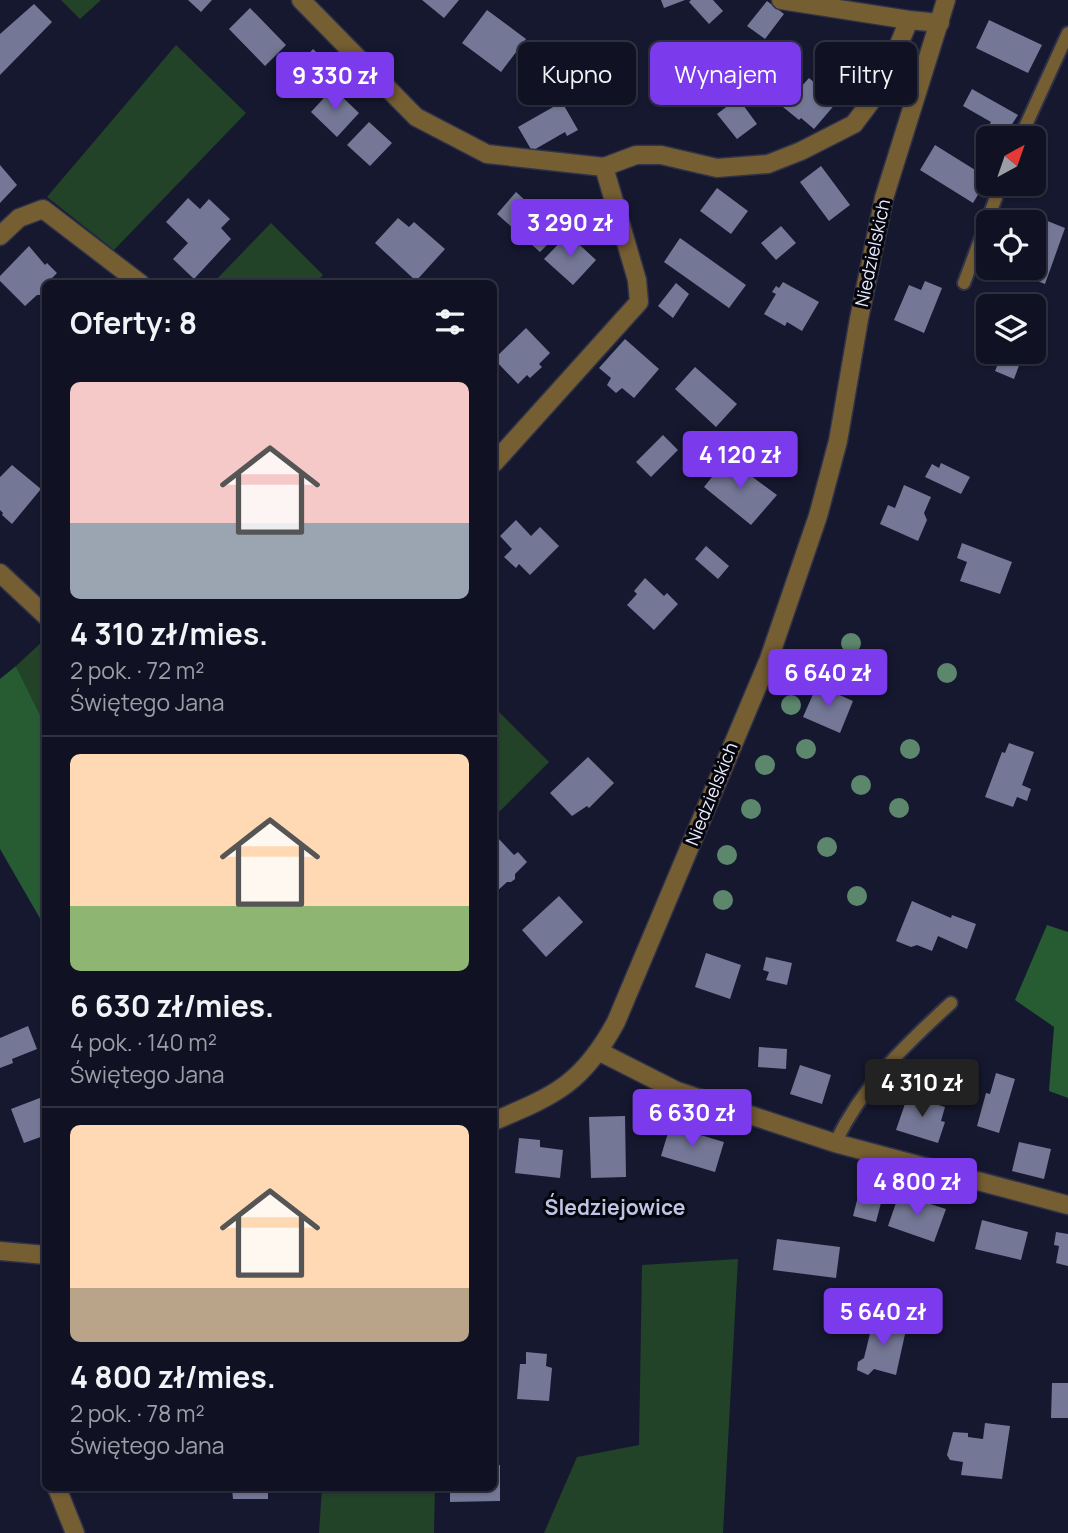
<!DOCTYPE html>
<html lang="pl">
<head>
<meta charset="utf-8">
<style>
	:root { --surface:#101224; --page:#1e2031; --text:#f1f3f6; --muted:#9c9ea6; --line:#303241; --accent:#7c3aed }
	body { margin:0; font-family:Manrope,sans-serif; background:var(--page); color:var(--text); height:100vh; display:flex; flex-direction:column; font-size:26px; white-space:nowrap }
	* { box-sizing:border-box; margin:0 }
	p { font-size:23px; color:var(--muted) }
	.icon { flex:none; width:38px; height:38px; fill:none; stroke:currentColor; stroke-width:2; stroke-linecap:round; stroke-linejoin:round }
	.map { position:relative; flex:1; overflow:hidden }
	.drawer { position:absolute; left:42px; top:280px; width:455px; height:1211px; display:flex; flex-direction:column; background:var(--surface); border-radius:10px; box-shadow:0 2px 5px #0004,0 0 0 2px var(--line) }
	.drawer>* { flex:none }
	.hud { position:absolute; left:518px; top:42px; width:444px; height:63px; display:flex; gap:14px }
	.needle { width:46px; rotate:40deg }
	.buttons { position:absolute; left:976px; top:126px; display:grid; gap:14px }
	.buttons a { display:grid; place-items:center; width:70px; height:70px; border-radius:10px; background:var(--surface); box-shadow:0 2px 5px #0004,0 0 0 2px var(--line); font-size:35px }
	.price { position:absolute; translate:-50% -60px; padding:0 16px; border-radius:7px; background:var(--accent); color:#fff; font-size:23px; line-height:46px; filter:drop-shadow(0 2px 4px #0008) }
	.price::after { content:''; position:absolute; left:50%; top:42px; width:21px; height:16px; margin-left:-10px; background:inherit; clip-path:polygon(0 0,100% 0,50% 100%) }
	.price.current { background:#222; color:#fff }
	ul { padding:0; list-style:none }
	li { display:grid; align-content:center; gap:14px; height:371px; padding:0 28px }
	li+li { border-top:2px solid var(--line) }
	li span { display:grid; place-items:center; height:217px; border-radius:10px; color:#555 }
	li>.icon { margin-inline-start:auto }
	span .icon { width:126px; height:126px; fill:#fffc; stroke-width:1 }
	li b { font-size:30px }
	h2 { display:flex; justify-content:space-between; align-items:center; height:84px; padding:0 28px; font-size:30px }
	.chip { padding:0 24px; border-radius:10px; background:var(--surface); box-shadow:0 2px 5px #0004,0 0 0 2px var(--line); font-size:24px; line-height:63px }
	.chip.current { background:var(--accent); color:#fff }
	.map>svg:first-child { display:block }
	.green { fill:#224327 }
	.forest { fill:#275b31 }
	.building { fill:#747896 }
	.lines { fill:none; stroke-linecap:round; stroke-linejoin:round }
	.service-casing { stroke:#2f3249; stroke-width:16 }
	.minor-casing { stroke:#2f3249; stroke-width:21 }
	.tertiary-casing { stroke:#2f3249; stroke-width:21 }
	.service { stroke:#765e33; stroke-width:12 }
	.minor { stroke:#765e33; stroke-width:18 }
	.tertiary { stroke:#765e33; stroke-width:18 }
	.tree { fill:#5c876d }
	.labels { text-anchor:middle; stroke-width:6; stroke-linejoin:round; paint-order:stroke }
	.street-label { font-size:18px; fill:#eaedfe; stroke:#05050e }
	.quarter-label { font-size:21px; font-weight:bold; fill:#bfc4e4; stroke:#05050e }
</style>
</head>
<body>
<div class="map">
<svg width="1068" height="1533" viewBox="0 0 1068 1533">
	<rect width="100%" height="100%" fill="#161830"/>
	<path class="green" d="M61,0H101L80,19Z
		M176,45L246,113L114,250L47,197Z
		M271,223L323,275L315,283H213Z
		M45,639V725L16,666Z
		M494,707L549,762L494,817V706Z
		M738,1259L723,1533H544L577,1457L639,1445L642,1265Z
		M322,1488H435L434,1533H319Z"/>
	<path class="forest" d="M16,666L45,725V927L0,849V679Z
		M1047,925L1068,932V1098L1049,1091L1054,1027L1015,1000Z"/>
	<path class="building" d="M188,0H212L201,12Z
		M422,0H459L444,18Z
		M661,0H685L664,8Z
		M691,0H713L723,11L709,24L689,2Z
		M767,1L784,14L765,39L747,26Z
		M34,4L52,22L0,75V34Z
		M250,8L286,45L265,66L229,29Z
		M487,10L526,39L501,72L462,43Z
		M989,20L1042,45L1028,73L976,48Z
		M697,44L731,81L707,101L697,89L692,93L671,65Z
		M313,49L330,65L305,92L288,76Z
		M809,78L837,102L814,129L801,118L799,120L783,107Z
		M333,88L359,113L337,137L311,112Z
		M972,89L1018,115L1003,138H989V145L980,140L991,122L963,106Z
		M738,98L757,124L737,139L717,114Z
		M562,102L578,130L567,136L565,132L532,151L518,127Z
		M369,122L392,143L370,166L347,145Z
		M935,145L988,178L973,203L920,170Z
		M0,165L17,185L0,203Z
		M821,166L850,205L829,221L800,182Z
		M717,188L748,211L731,234L700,211Z
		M516,192L560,232L540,252L497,214Z
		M188,198L200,209L209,199L230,219L221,228L231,239L194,279L173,259L188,243L166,222Z
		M398,218L409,227L414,222L445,249L416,281L375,243Z
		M1040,218L1065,228L1045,284L1019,274L1022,268H1034V233Z
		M781,226L796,243L776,260L761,243Z
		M568,234L596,260L573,285L544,259Z
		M680,238L746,285L729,308L664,262Z
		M29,246L45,265L47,263L57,273L46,284V291L42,295H37L25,306L0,281V276Z
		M925,281L942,288L924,333L894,320L909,285L921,290Z
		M783,282L819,302L802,331L787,322L785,326L764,314L776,294L772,292L776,286L779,288Z
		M676,283L689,294L673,318L658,306Z
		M526,328L550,353L539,364L542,367L530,378L527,375L518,384L494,359Z
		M625,339L659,369L634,398L622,388L616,393L607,385L611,378L599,368Z
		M1003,352H1024L1014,379L995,371Z
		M695,367L737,404L716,427L675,389Z
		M663,435L678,450L651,477L636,462Z
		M727,458L777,495L751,525L704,487Z
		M941,463L970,477L961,494L925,477L932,464L939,468Z
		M12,465L41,489L12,524L2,515L3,513L0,510V477Z
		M904,485L931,497L924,513L927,520L918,541L880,524L888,505L895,508Z
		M516,520L531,536L540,527L559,546L530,575L519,564L516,568L504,557L512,549L500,536Z
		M962,543L1012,562L1000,594L960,581L967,562L957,558Z
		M706,546L729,566L718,579L695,559Z
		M645,578L664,596L667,593L678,604L654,630L627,605L637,594L634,591Z
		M817,685L853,701L840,733L803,717Z
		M1009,743L1034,752L1022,785L1031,789L1027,801L1017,797L1013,807L985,797L1002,752L1005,753Z
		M588,757L614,783L589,808L587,806L572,816L550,793Z
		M498,838L514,855L518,852L527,862L515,874V879L511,882H507L495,893L494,842Z
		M559,896L583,922L546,957L522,930Z
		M912,901L951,918L952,915L976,924L967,949L938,936L932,951L917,945L911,947L896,941Z
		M706,953L741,965L730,999L695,987Z
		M766,957L792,963L787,985L766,980L769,972L763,970Z
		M28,1026L37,1049L12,1059L13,1063L0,1068V1038Z
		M759,1047L787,1049L786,1069L758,1067Z
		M800,1065L831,1075L822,1104L790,1094Z
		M996,1073L1015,1079L999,1133L977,1126L986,1093L990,1094Z
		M908,1095L945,1107L941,1121L945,1122L938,1143L896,1130Z
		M45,1096L46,1135L24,1143L11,1109Z
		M625,1116L626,1177L591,1178L589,1117Z
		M670,1126L724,1142L715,1172L661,1156Z
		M519,1138L540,1140V1147L563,1150L560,1178L515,1173Z
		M1019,1142L1051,1149L1044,1179L1012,1171Z
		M865,1169L888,1176L876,1222L853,1216Z
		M899,1194L946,1209L934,1242L888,1226Z
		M982,1220L1028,1232L1021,1260L975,1249Z
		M1056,1232L1068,1234V1266L1056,1263L1059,1246L1054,1245Z
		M777,1239L840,1247L836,1278L773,1270Z
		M873,1321L907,1325L896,1375L874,1369L868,1375L857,1370L858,1362L864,1358Z
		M526,1352L547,1354L546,1366L552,1368L549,1401L517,1399L520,1364H526Z
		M1052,1383H1068V1418H1051Z
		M985,1423L1010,1426L1002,1479L961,1475L963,1462L950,1460L947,1455L953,1432L968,1433V1437L983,1439Z
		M494,1465H500V1501L450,1502V1488H494Z
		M232,1488H268V1499H233Z"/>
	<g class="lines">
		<defs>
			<path id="service" d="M1020,138L1068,33
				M964,283L1001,184
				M835,1143C863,1085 904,1046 951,1003"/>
			<path id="minor" d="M301,0L416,117L487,154L604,167L636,155H661L717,168L768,164L801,151L854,124L881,88L909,20L940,23
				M781,0L909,20
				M0,236L19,218L43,209L141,284
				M494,463L639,302L637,280L604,167
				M0,573L46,616
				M600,1052L677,1091L835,1143L1068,1205
				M57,1488L75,1533"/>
			<path id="tertiary" d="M494,1121C556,1095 583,1083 616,1022L769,659L818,516L838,441L859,319L884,198L946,0
				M0,1251L46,1255"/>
		</defs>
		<use href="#service" class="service-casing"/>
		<use href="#minor" class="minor-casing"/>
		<use href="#tertiary" class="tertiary-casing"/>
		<use href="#service" class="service"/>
		<use href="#minor" class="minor"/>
		<use href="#tertiary" class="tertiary"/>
	</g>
	<g class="tree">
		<circle cx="851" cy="643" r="10"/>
		<circle cx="947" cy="673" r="10"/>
		<circle cx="791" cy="705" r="10"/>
		<circle cx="806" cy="749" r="10"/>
		<circle cx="910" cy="749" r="10"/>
		<circle cx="765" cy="765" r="10"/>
		<circle cx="861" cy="785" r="10"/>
		<circle cx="899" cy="808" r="10"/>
		<circle cx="751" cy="809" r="10"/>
		<circle cx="827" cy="847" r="10"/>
		<circle cx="727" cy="855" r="10"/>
		<circle cx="857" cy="896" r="10"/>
		<circle cx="723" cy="900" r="10"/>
	</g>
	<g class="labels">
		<g class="street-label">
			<text transform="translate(873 253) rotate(-78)" y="6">Niedzielskich</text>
			<text transform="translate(712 794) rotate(-68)" y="6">Niedzielskich</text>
		</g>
		<g class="quarter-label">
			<text x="615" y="1215">Śledziejowice</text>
		</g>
	</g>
</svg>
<div class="buttons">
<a><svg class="needle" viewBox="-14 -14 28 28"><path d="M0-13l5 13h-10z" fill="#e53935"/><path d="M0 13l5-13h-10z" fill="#9c9ea6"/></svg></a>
<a><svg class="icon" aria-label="locate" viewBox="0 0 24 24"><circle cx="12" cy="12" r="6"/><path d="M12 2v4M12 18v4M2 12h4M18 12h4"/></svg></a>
<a><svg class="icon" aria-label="layers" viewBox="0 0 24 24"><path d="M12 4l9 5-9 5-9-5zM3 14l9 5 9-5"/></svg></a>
</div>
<b class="price" style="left:335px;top:112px">9 330 zł</b>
<b class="price" style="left:570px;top:259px">3 290 zł</b>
<b class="price" style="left:740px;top:491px">4 120 zł</b>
<b class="price" style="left:828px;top:709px">6 640 zł</b>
<b class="price current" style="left:922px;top:1119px">4 310 zł</b>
<b class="price" style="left:692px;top:1149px">6 630 zł</b>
<b class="price" style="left:917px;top:1218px">4 800 zł</b>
<b class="price" style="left:883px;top:1348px">5 640 zł</b>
<div class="hud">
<a class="chip">Kupno</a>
<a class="chip current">Wynajem</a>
<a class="chip">Filtry</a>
</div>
<section class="drawer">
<h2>Oferty: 8<svg class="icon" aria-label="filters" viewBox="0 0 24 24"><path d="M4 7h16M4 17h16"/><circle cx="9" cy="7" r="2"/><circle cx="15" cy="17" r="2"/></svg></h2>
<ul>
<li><span style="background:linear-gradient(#f6c9c9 65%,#9aa5b1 0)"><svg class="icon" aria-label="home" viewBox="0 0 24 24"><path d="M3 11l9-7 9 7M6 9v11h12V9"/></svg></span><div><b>4 310 zł/mies.</b><p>2 pok. · 72 m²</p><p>Świętego Jana</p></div></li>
<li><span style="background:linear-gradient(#ffd9b3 70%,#8fb573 0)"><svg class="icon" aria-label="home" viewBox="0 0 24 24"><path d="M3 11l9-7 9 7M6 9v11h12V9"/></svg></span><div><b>6 630 zł/mies.</b><p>4 pok. · 140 m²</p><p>Świętego Jana</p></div></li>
<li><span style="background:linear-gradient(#ffd9b3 75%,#b9a48a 0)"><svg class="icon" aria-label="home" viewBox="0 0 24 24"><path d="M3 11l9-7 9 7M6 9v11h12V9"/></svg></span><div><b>4 800 zł/mies.</b><p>2 pok. · 78 m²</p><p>Świętego Jana</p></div></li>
</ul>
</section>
</div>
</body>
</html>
